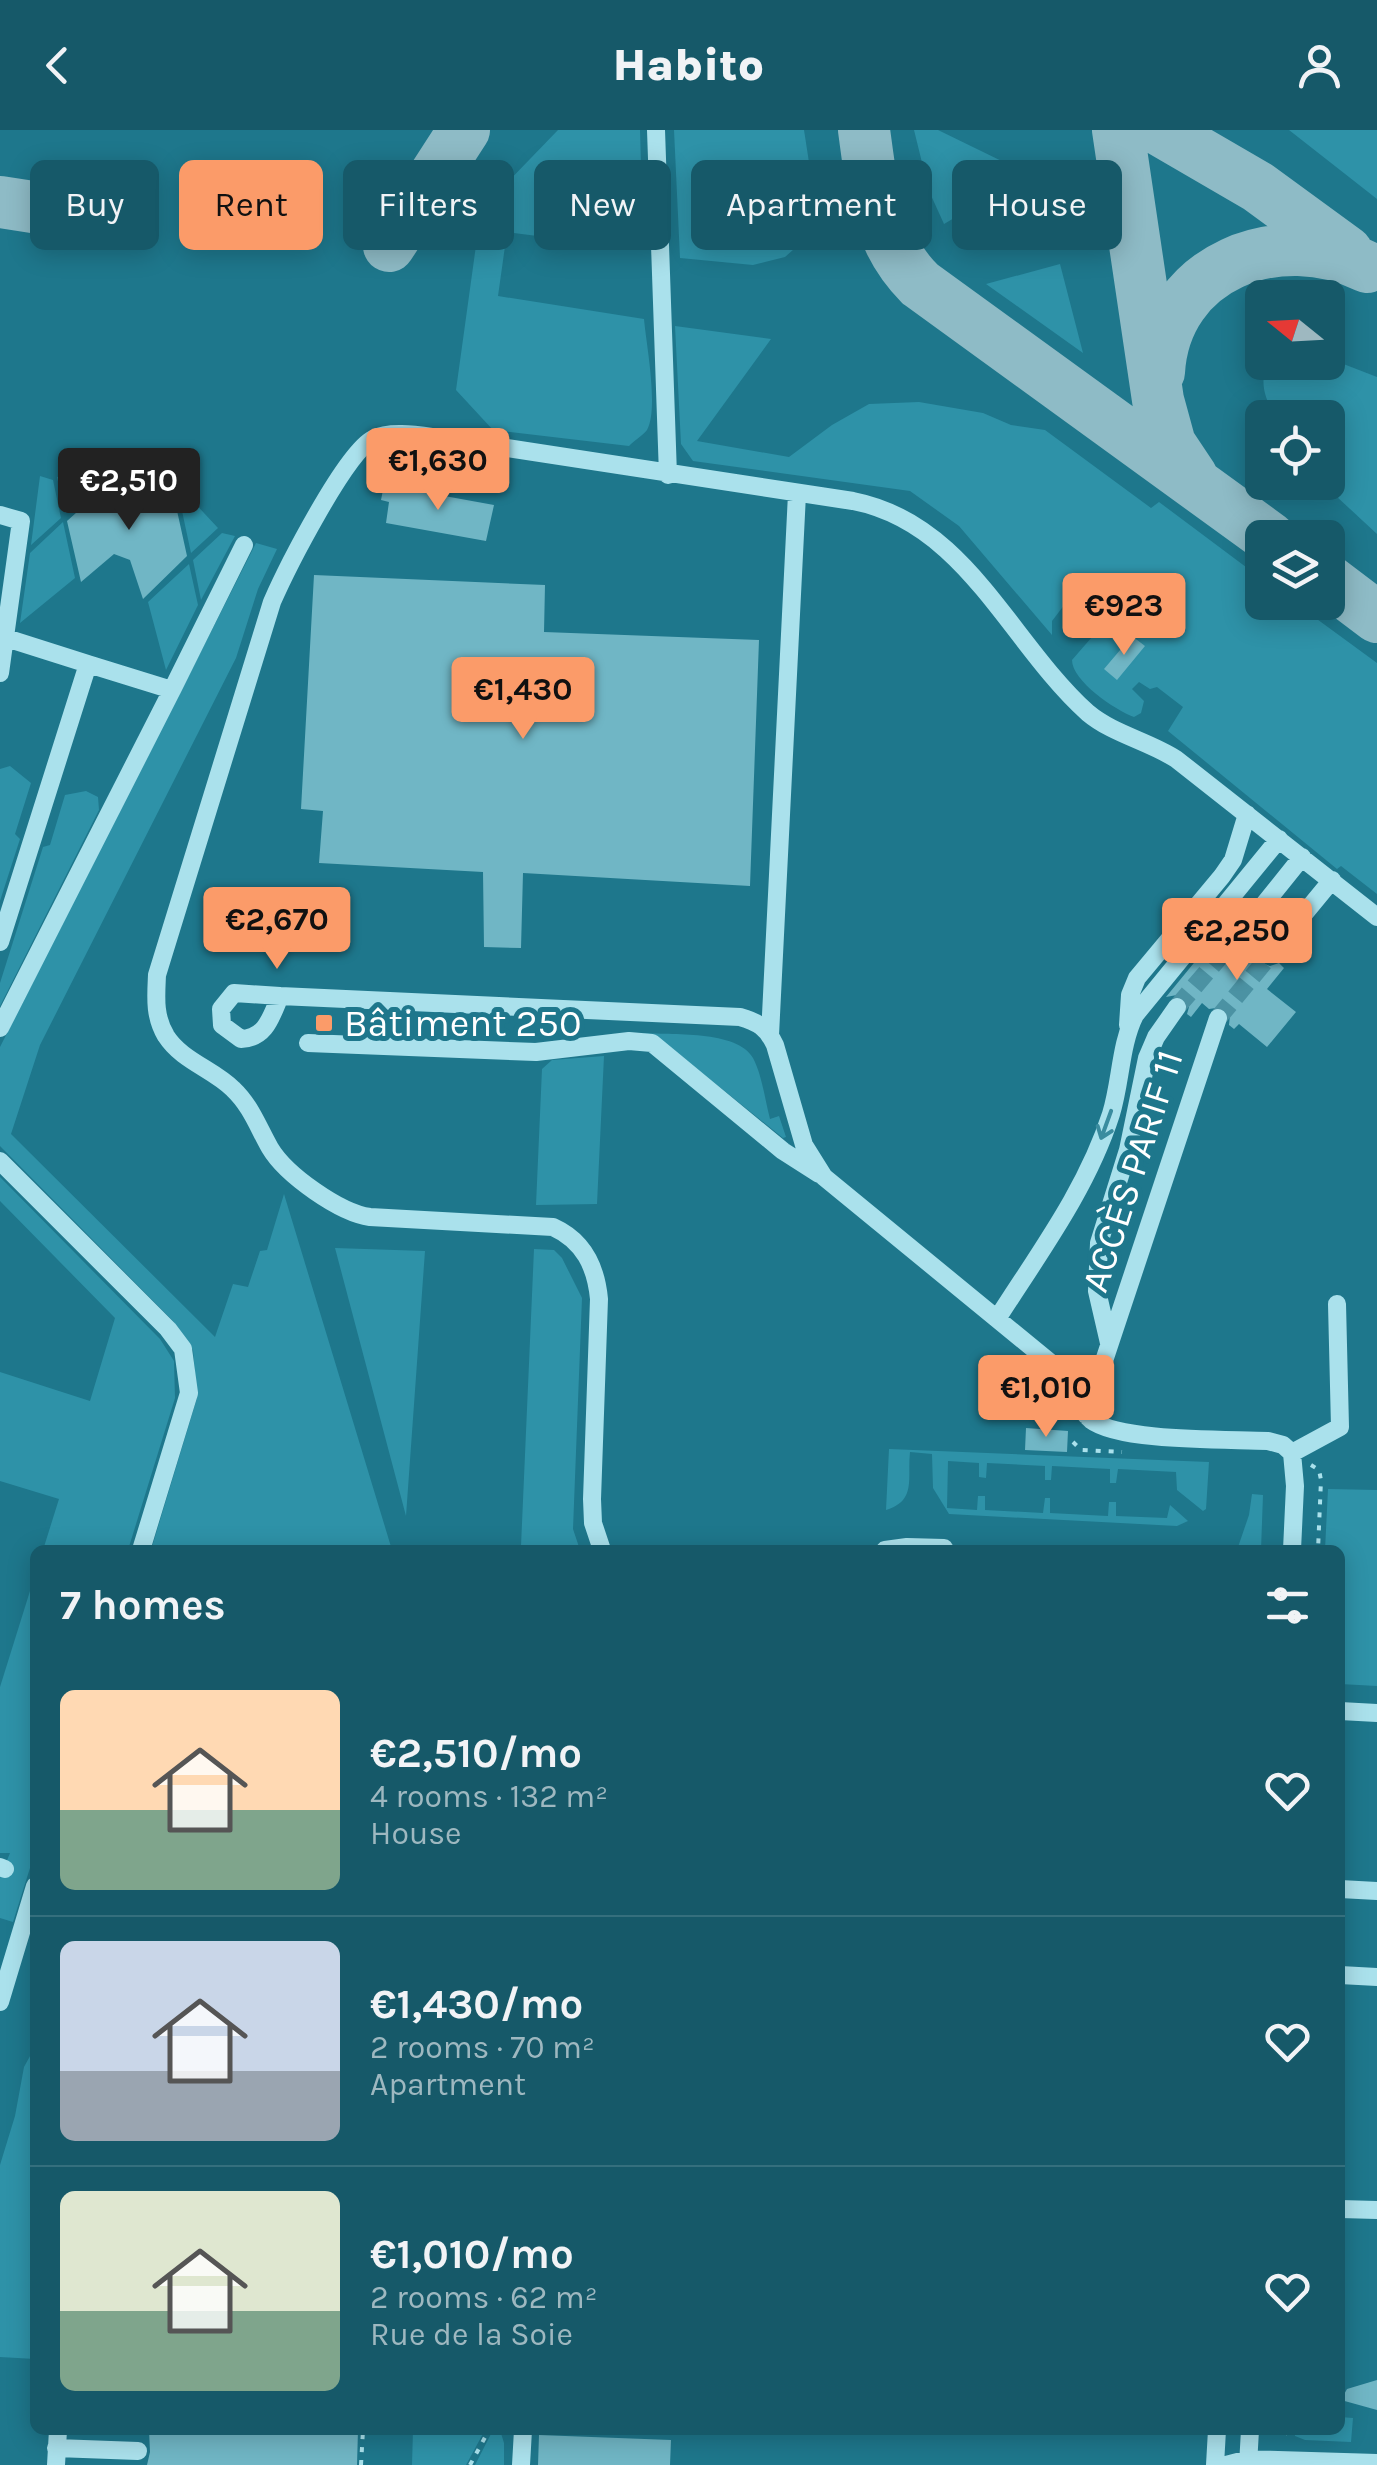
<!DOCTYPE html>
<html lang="en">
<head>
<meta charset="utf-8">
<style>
	:root { --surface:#165969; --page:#236271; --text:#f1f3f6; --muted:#9eb8c0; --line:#356f7d; --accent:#fb9b69 }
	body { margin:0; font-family:Karla,sans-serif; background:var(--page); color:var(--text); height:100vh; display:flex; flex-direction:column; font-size:38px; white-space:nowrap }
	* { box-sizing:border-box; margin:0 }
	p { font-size:32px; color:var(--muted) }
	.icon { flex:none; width:55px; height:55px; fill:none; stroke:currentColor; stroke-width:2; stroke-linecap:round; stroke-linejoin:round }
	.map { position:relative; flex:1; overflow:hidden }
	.side { position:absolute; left:30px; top:1415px; width:1315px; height:890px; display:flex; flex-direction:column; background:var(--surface); border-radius:15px; box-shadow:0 5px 25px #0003 }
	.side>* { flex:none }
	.hud { position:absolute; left:30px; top:30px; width:1318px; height:90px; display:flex; gap:20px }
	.needle { width:65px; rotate:288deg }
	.tools { position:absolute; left:1245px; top:150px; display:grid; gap:20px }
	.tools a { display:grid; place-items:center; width:100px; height:100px; border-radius:15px; background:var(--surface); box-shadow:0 5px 25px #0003; font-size:50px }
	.price { position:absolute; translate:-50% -85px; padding:0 22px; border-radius:10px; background:var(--accent); color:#111; font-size:32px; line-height:65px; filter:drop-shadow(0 2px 5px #0008) }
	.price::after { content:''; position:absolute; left:50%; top:60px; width:30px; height:22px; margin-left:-15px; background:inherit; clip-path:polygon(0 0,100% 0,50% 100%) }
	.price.active { background:#222; color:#fff }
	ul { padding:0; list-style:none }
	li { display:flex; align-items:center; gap:30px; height:250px; padding:0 30px }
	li+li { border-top:2px solid var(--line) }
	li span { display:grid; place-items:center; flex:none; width:280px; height:200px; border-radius:15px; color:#555 }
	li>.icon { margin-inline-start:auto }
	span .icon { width:120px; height:120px; fill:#fffc; stroke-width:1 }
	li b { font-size:42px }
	h2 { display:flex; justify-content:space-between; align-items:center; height:120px; padding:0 30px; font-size:42px }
	.chip { padding:0 35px; border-radius:15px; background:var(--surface); box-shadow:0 5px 25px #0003; font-size:35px; line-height:90px }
	.chip.active { background:var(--accent); color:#111 }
	header { display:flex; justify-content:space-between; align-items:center; height:130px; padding:0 30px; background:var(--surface); font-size:45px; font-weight:800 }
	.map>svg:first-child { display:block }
	.green { fill:#2e92a8 }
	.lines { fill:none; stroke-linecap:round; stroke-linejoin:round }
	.taxiway { stroke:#8ebbc6; stroke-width:52 }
	.building { fill:#70b6c5 }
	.minor-tunnel { stroke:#4b92a3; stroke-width:18; stroke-dasharray:18 9; stroke-linecap:butt }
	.path { stroke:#aae1ec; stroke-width:4; stroke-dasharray:5 8; stroke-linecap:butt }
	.minor { stroke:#aae1ec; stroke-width:18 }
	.oneway { stroke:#3a8c9f }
	.poi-dot { fill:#fb9b69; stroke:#1e778c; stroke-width:4 }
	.labels { text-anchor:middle; stroke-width:10; stroke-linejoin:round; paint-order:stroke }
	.poi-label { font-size:38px; fill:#fff; stroke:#1e778c; text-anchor:start }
	.street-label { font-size:38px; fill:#fff; stroke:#1e778c }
</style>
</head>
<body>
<header><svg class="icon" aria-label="back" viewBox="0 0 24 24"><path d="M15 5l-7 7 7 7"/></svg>Habito<svg class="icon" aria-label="person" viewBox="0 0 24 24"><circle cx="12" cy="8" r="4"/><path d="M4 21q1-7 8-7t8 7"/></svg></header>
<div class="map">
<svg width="1377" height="2335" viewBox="0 0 1377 2335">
	<rect width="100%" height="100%" fill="#1e778c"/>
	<path class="green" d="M558,0H640L642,70L633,74L631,118L507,102L498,166L644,189C646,213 659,279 647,300C643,305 634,311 629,316L493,300L456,260L478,101L498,62Z
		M674,0H804L819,97L785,127L753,135L680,128Z
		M914,0H938L1022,41L995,64L944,94L929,61Z
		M1289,0H1377V69Z
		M1060,134L1083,223L986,154Z
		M675,196L771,209L697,311L789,327L832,295L869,274L919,272L983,283L1011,295L1045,300L1151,378L1159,372L1262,449V472L1295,473L1377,533V764L1341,736L1337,739L1168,601L1183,577L1157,557L1150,559L1139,552L1132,559L1144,571L1141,583L1134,587C1115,580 1072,551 1072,530L1092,507L1099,506L1124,473L1088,444L1052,491V505L959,396L910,361L693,331L681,314Z
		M1328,228L1377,247V404L1322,353L1328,352V288L1275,287C1266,270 1257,250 1270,233L1328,232Z
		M120,333L65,383L57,347Z
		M40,346L53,350L61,388L31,415Z
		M176,353L218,398L191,423Z
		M63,392L75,448L20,493L30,423Z
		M222,403L235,406L201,470L193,430Z
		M256,413L277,419L258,459L236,528L40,915L11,1004L215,1207L233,1154L248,1157L260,1121L267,1120L284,1064L392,1420H151L197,1268L193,1220L173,1191L0,1016V917Z
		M189,434L198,475L166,540L148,472Z
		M10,636L31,653L15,704L20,709L0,771V639Z
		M86,661L98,667L99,680L0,876V853L43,717L50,715L65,665Z
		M642,903C669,905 738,900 753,928C762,945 765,970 770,989L779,986L786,1007L783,1008L660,909Z
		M604,926L597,1074L536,1075L542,939L552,930Z
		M0,1047L160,1209L174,1231L175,1268L128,1420H43L59,1369L0,1351V1242L90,1271L115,1188L0,1071Z
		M335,1118L425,1121L406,1386Z
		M534,1119L554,1120L562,1128L582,1168L573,1399L580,1420H517L521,1416Z
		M889,1319L1209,1332L1206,1379L1203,1381L1177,1360L1176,1342L1118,1339L1116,1353H1110V1339L1052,1336L1051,1350H1045V1336L987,1333L986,1348L979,1347V1333L948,1331L947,1378L977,1380L978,1366H985V1380L1043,1383L1045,1368H1050V1383L1108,1386L1109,1372H1116V1386L1167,1388L1170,1375L1188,1391L1177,1396L949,1384L933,1358L932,1324L910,1322C907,1348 917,1371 886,1380Z
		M1328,1359L1377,1360V1556L1340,1554V1420H1325Z
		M1252,1364L1263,1365L1261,1420H1237L1249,1385Z
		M35,1445V1722L13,1792L0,1788V1748L10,1723H0V1557Z
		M35,1917V2229L0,2227V2035L15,1986L24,1937Z
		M1340,2287L1353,2288L1351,2312L1305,2310L1295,2306L1294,2300H1340Z
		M413,2300H485L466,2335H412Z
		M493,2300H500L504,2313V2335H475Z"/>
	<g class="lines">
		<path class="taxiway" d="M864,0C872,58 876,110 920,154L1270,408
			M1118,0L1158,270L1170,314L1192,347
			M1160,0L1258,57L1347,122
			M0,72L52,80
			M389,116L464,0
			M1159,242C1165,136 1279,93 1367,137
			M1328,450L1377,487"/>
	</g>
	<path class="building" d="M115,348L174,367L187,426L143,469L130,430L114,424L81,452L67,391Z
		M384,355L494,375L486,411L386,393L389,372L381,370Z
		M314,445L545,455L544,502L759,510L750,756L523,743L521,818L484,817L483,742L319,733L323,681L301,679Z
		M1132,506L1145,516L1117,550L1104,539Z
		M1239,778L1243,781L1241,787L1244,797L1252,800L1264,798L1253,811L1260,818L1259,827L1262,833L1270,836L1279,833L1284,838L1267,859L1296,882L1267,917L1239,894L1234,899L1229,895L1230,885L1223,877L1209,879L1202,873L1191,887L1187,884L1189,877L1185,867L1177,865L1166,867Z
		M1026,1298L1068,1301L1067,1322L1025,1320Z
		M1377,2250V2280L1341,2270L1347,2259Z
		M149,2300H358L357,2335H147L150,2322Z
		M539,2305L671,2310L670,2335H538Z"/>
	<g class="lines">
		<path class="minor-tunnel" d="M1177,877L1253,788
			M1218,888L1271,824"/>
		<path class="path" d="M1073,1312L1081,1320L1122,1322
			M1311,1335L1319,1340L1321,1350L1318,1420
			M1287,2300L1289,2310
			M361,2335L363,2300
			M470,2335L489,2300"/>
		<path class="minor" d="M656,0L668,345
			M0,385L21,391L0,543
			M0,506L88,534L0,812
			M172,560L244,415
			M1253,788L1302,727
			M1271,824L1332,750
			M234,863L280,866C271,887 266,908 241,909L222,895L221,879Z
			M280,866L740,887C758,892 767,898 775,915L804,1015L824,1047L1063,1243C1071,1257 1078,1279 1091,1290C1120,1312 1228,1309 1268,1311L1283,1315L1292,1323L1295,1356L1292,1420
			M1128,895L1130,865L1137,848L1222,746L1233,730L1247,684
			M0,898L172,560L88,534
			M770,905L797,364
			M308,913L536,922L629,911L652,913L783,1021L819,1044
			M0,1031L168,1199L183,1219L189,1263L141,1420
			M997,1189C1039,1123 1087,1059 1111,984C1121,952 1120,915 1135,885L1279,709
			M1109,1213L1097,1161L1099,1113L1128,1020L1147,928L1156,907L1177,877
			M1086,1285L1218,888
			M1292,1323L1340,1297L1337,1174
			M602,1420L593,1393L592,1369L599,1169C596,1137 584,1111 553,1097L370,1087C340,1083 286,1045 270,1018C258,997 251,976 233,959C213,939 182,931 166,906C154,886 156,867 157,845L272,472C286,440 345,323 373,309C393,299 427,307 449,309L853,371C966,393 1009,512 1088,583C1113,604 1148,611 1176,629L1377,787
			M885,1420L907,1417L944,1418
			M1340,1581L1377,1583
			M0,1737L5,1739
			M1340,1759L1377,1761
			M1340,1845L1377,1847
			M0,1872L35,1756
			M1340,2079L1377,2080
			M56,2318L138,2321
			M56,2335L58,2300
			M521,2335L523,2300
			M1215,2335L1217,2300
			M1226,2335L1249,2329L1377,2333
			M1248,2335L1250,2300"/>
	</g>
	<defs><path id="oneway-shaft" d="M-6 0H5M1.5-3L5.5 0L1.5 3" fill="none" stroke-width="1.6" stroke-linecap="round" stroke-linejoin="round" transform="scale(2.5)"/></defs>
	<use class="oneway" href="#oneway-shaft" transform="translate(1106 995) rotate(110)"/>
	<rect class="poi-dot" x="314" y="883" width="20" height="20" rx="5"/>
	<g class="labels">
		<g class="poi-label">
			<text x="344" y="906">Bâtiment 250</text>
		</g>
		<g class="street-label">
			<text transform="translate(1132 1041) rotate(-72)" y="13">ACCÈS PARIF 11</text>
		</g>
	</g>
</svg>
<div class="tools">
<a><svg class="needle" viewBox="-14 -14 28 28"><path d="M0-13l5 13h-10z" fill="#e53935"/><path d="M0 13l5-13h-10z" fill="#9eb8c0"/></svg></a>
<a><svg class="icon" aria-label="locate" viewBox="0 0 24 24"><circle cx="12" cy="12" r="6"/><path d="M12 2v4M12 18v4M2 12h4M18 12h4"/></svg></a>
<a><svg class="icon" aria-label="layers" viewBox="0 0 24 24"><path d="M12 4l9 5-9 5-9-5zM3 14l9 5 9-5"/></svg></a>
</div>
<b class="price" style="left:438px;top:383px">€1,630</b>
<b class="price active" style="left:129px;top:403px">€2,510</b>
<b class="price" style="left:1124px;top:528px">€923</b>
<b class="price" style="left:523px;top:612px">€1,430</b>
<b class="price" style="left:277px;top:842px">€2,670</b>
<b class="price" style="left:1237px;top:853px">€2,250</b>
<b class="price" style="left:1046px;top:1310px">€1,010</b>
<div class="hud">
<a class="chip">Buy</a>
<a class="chip active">Rent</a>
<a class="chip">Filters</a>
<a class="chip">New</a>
<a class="chip">Apartment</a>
<a class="chip">House</a>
</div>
<section class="side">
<h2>7 homes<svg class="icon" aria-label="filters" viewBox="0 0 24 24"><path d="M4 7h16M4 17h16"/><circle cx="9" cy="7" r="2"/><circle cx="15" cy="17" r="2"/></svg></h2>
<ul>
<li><span style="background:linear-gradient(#ffd9b3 60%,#7fa58c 0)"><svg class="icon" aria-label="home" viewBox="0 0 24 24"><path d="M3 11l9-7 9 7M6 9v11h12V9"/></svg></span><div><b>€2,510/mo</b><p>4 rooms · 132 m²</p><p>House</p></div><svg class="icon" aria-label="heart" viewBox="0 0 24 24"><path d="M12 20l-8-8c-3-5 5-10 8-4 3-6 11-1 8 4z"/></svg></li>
<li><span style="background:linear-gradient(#c9d6e8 65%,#9aa5b1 0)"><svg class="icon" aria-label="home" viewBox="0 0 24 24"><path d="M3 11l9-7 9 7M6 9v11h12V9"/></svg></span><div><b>€1,430/mo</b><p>2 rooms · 70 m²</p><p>Apartment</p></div><svg class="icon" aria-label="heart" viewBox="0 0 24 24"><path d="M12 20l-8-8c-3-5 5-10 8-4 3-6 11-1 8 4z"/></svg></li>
<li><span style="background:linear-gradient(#dfe7d0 60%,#7fa58c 0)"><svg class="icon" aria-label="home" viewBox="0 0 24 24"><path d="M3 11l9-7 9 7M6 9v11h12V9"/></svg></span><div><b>€1,010/mo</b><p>2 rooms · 62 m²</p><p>Rue de la Soie</p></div><svg class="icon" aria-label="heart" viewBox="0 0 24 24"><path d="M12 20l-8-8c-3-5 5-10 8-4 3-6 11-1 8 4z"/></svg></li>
</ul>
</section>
</div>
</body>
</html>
